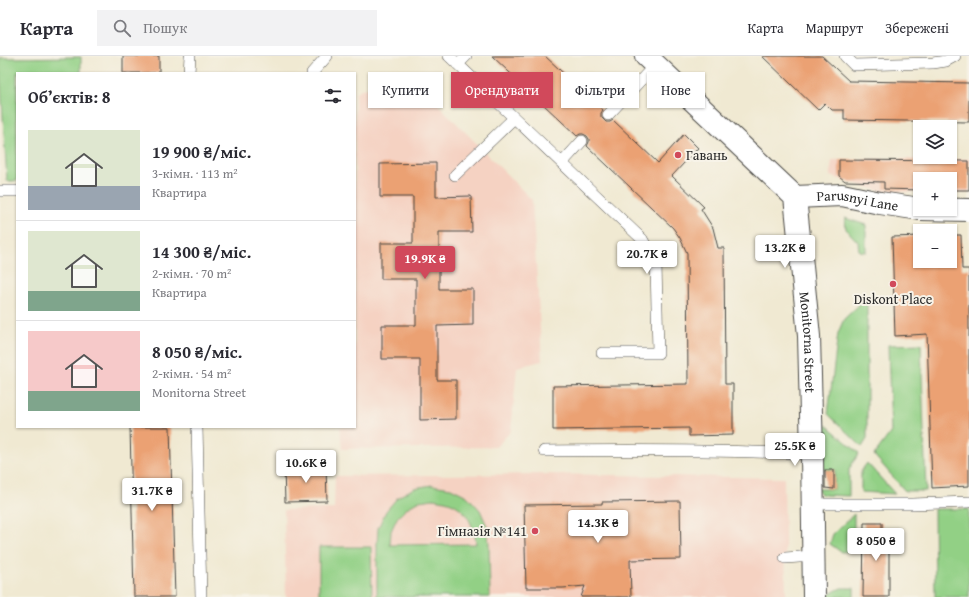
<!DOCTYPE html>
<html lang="uk">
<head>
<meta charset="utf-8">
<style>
	:root { --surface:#fff; --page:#f2f2f3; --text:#2b2b33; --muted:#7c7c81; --line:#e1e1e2; --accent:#d1495b }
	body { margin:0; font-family:"Gentium Book Plus",serif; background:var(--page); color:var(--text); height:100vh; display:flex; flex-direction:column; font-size:15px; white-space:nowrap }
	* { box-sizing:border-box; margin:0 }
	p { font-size:13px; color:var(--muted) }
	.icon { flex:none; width:22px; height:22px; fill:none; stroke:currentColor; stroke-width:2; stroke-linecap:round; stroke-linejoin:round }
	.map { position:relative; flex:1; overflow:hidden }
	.panel { position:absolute; left:16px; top:16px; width:340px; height:356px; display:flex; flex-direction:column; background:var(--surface); border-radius:0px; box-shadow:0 1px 3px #0004 }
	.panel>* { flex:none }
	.top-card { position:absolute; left:368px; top:16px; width:380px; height:36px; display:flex; gap:8px }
	.fabs { position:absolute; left:913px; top:64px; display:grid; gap:8px }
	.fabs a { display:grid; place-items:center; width:44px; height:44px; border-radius:0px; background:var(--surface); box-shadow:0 1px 3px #0004; font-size:20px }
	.price { position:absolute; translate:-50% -34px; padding:0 9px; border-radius:4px; background:#fff; color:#222; font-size:13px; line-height:26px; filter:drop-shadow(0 1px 2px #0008) }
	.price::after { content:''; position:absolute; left:50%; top:24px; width:12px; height:9px; margin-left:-6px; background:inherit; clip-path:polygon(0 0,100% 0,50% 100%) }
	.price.on { background:var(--accent); color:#fff }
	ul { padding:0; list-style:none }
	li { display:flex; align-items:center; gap:12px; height:100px; padding:0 12px }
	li+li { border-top:1px solid var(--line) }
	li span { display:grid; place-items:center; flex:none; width:112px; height:80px; border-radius:0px; color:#555 }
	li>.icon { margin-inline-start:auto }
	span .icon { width:48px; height:48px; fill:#fffc; stroke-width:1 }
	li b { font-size:17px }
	h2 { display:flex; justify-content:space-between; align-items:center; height:48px; padding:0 12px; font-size:17px }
	.tag { padding:0 14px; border-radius:0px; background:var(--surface); box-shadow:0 1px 3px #0004; font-size:14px; line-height:36px }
	.tag.on { background:var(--accent); color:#fff }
	header { display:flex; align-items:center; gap:24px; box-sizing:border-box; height:56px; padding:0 20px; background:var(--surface); border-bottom:1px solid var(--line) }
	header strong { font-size:19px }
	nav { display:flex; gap:22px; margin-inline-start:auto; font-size:14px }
	.search { width:280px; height:36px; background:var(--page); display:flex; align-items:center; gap:10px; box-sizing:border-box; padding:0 14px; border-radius:0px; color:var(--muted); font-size:15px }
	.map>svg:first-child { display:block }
	.built { fill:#f5d2c2 }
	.green { fill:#92d085; stroke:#5e7e58; fill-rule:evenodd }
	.building { fill:#eba173 }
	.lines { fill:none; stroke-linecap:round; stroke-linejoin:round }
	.service-casing { stroke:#494844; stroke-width:12 }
	.tertiary-casing { stroke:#494844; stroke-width:24 }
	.service { stroke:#fff; stroke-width:11 }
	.tertiary { stroke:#fff; stroke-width:22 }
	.poi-dot { fill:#d1495b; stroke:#f7f3e8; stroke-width:1.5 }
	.labels { text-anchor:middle; stroke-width:4; stroke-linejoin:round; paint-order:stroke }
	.poi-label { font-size:14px; fill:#2b2b2b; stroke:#f7f3e8; text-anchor:start }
	.street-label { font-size:14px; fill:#2b2b2b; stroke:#f7f3e8 }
</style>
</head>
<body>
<header>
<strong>Карта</strong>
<div class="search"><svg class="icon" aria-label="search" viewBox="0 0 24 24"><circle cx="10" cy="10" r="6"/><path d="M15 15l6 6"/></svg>Пошук</div>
<nav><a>Карта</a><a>Маршрут</a><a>Збережені</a></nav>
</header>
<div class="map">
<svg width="969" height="541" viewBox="0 0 969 541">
	<rect width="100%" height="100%" fill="#f7f3e8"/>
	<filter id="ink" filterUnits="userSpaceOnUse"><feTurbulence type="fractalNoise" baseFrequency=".025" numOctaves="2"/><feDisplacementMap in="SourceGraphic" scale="8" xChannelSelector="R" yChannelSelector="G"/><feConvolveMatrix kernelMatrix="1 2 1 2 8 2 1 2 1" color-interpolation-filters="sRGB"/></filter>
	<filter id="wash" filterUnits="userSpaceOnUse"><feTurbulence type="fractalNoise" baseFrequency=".012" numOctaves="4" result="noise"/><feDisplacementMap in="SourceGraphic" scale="16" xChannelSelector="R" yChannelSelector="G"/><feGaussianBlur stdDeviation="0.9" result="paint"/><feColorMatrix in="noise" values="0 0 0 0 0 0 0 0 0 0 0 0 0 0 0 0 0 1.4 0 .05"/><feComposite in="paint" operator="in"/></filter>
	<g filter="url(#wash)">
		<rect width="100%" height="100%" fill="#f0e9d2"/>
		<path class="built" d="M418,28L532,144L542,305L517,311L511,375L496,391L342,393L340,371H355V38L361,33Z
			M886,103H969V137H950V123H920V136H883L830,120L832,104Z
			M542,418L784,422L786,541H286L284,454L334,453L335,420Z"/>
		<path class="green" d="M81,1V17H17V125H7L0,14V2Z
			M845,162L866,169V196L859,195L858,186L846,173Z
			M860,243H867V383L862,391L828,358L838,277L844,263L859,249Z
			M921,288L926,435H905L874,399L891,376L888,289Z
			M825,368L859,397L849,413V440L825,439L821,438L817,433H834L835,414L820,413Z
			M867,407L895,438L861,436V415Z
			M432,429L451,432L467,440L480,454L487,470L489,488L490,541H377V489L378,472L386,455L398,441L414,432ZM433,443C437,444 441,444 445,445C466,450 474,469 476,488L390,489L391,475L397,462L407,452L419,445Z
			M934,453H969V541H935Z
			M854,458V495L841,496L830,488L833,478Z
			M319,491H371L372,541H319Z
			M841,532H854V541H827V539Z"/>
		<g id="blocks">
			<path class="building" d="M123,0H159V17H123Z
				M492,0H545L603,54L601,57V61L606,66H610L613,64L658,107L684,78L698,92L672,120L704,151L701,153L713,172L718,192H724L725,328H733V379L689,380V372L553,374V330L688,328L687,197L680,182L673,172L587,90L589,86V83L587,80L583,78H580L577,80Z
				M762,0H822L849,25L969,27V66L844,64V54H832L825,47L818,54Z
				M839,104L969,105V134H950V123H920V134L884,133V126L845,125L839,120Z
				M436,107V141L471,140L472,176H439V233H473V269L437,270V324H456V363L420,364V303H382V269H416V223H381V187H413V141H380V108Z
				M950,179H961L962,213H969V430L932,432L927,278L895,280L892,181L920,180V205H950Z
				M130,371H170L175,541H134Z
				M326,411L327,445L285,446L284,412Z
				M825,414H834V433L825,432Z
				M680,445L681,503L630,504L631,541H581L585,530L563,532H526L524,449L602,448V446Z
				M864,467H882V484H889V541H863Z"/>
		</g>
	</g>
	<g filter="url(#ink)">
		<use href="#blocks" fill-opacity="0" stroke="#494844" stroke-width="1"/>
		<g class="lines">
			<defs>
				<path id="service" d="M449,0L642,183L656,208L658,297H602
					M845,0L854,9L933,7L946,5L955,0
					M458,8L466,0
					M189,17L190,0
					M312,17L327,0
					M608,59L655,9
					M562,107L582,85
					M455,119L514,62
					M0,135H17
					M197,371L201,541
					M544,395C633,394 723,394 812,398
					M813,448H912L969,446
					M785,502L814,500"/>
				<g id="tertiary">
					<path id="s1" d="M646,0L795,141L809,280L812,398L814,541"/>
					<path id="s2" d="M795,141L842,139L880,147L920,153"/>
					<path d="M921,153L969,154"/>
				</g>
			</defs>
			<use href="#service" class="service-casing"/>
			<use href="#tertiary" class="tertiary-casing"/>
			<use href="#service" class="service"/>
			<use href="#tertiary" class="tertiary"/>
		</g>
	</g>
	<g class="poi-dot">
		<circle cx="678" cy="99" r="4"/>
		<circle cx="893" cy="228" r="4"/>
		<circle cx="535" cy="475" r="4"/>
	</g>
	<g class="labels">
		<g class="poi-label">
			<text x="686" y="104">Гавань</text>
			<text x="893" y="248" text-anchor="middle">Diskont Place</text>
			<text x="527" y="480" text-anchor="end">Гімназія №141</text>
		</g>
		<g class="street-label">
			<text dy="5" stroke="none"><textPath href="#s2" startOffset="63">Parusnyi Lane</textPath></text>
			<text dy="5" stroke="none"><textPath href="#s1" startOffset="351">Monitorna Street</textPath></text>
		</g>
	</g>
</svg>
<div class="fabs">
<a><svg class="icon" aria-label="layers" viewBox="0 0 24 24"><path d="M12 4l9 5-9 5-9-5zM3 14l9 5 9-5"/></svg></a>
<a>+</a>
<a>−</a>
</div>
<b class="price" style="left:785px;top:213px">13.2K ₴</b>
<b class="price" style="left:647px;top:219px">20.7K ₴</b>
<b class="price on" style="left:425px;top:224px">19.9K ₴</b>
<b class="price" style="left:795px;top:411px">25.5K ₴</b>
<b class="price" style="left:306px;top:428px">10.6K ₴</b>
<b class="price" style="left:152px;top:456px">31.7K ₴</b>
<b class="price" style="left:598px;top:488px">14.3K ₴</b>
<b class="price" style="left:876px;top:506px">8 050 ₴</b>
<div class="top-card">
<a class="tag">Купити</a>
<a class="tag on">Орендувати</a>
<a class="tag">Фільтри</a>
<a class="tag">Нове</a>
</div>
<section class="panel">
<h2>Об’єктів: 8<svg class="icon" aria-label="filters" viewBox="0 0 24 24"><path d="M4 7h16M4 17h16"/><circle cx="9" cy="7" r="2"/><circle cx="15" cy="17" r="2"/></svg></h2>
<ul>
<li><span style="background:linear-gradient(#dfe7d0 70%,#9aa5b1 0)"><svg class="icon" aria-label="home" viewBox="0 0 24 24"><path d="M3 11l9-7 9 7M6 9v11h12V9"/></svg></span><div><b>19 900 ₴/міс.</b><p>3-кімн. · 113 m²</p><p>Квартира</p></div></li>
<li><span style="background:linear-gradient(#dfe7d0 75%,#7fa58c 0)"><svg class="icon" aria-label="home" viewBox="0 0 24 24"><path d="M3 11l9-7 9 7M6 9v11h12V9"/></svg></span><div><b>14 300 ₴/міс.</b><p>2-кімн. · 70 m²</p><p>Квартира</p></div></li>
<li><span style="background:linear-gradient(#f6c9c9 75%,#7fa58c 0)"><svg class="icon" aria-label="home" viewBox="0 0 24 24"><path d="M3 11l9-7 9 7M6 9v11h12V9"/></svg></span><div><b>8 050 ₴/міс.</b><p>2-кімн. · 54 m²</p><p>Monitorna Street</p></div></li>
</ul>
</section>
</div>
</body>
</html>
